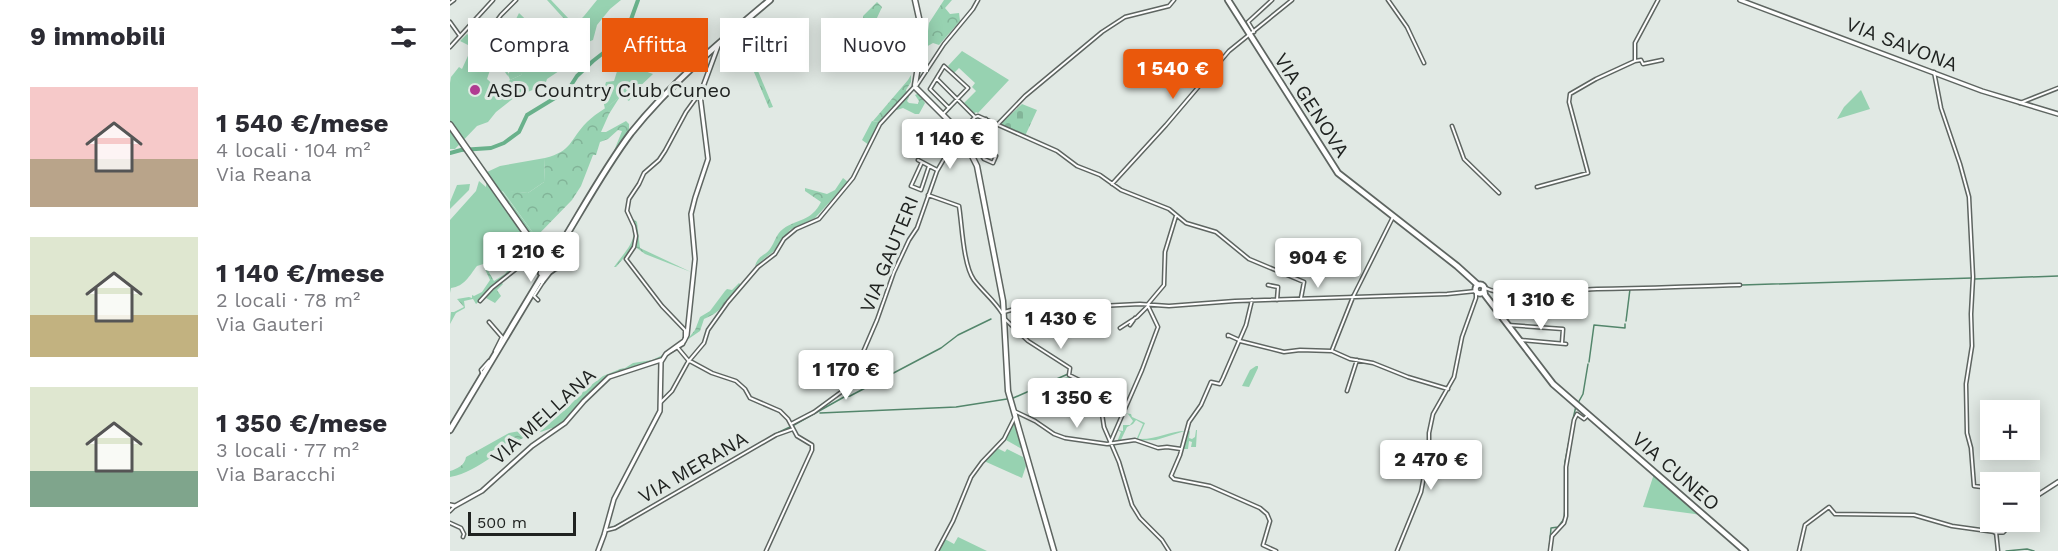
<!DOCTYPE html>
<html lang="it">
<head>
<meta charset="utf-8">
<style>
	:root { --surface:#fff; --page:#f2f2f3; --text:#2b2b33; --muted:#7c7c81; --accent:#ea580c }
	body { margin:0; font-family:"Work Sans",sans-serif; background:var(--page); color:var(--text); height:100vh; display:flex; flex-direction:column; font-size:22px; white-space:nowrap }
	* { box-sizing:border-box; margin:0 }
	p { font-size:20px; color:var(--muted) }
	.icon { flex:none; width:33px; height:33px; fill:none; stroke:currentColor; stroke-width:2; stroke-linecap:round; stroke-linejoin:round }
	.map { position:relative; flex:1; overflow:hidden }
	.details { display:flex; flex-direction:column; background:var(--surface); width:450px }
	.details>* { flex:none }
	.banner { position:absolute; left:18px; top:18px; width:570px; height:54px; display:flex; gap:12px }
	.controls { position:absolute; left:1530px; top:400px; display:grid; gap:12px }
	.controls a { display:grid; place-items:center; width:60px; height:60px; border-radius:0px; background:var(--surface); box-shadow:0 3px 15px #0003; font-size:30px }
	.scale { position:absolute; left:18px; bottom:15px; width:108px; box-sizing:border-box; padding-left:6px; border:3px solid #202321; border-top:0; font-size:16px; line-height:21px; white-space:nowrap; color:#202321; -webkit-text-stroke:4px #e1e9e4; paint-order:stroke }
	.price { position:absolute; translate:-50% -51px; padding:0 14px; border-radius:6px; background:#fff; color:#222; font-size:20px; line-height:39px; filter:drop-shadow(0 2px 3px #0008) }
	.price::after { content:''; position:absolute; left:50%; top:36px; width:18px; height:14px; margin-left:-9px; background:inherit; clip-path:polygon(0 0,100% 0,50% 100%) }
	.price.selected { background:var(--accent); color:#fff }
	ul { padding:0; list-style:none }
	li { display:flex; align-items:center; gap:18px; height:150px; padding:0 30px }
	li span { display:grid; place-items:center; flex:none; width:168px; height:120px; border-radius:0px; color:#555 }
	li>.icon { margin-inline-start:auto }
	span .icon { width:72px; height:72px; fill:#fffc; stroke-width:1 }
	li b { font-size:26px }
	h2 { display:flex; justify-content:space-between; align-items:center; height:72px; padding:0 30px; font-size:26px }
	.tag { padding:0 21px; border-radius:0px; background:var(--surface); box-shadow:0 3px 15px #0003; font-size:21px; line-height:54px }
	.tag.selected { background:var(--accent); color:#fff }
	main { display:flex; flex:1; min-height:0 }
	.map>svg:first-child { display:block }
	.grass { fill:#97d2b1 }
	.forest { fill:url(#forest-crowns) }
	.cemetery { fill:url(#cemetery-stones) }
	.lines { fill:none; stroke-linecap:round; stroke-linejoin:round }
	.stream { stroke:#53866b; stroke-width:1.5 }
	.river { stroke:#69b18b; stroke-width:4 }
	.primary-tunnel { stroke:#bac1bd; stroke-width:4.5; stroke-dasharray:4.5 2; stroke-linecap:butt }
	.minor-casing { stroke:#5e6561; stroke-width:5 }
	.tertiary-casing { stroke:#5e6561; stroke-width:6 }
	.secondary-casing { stroke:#5e6561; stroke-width:7 }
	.primary-casing { stroke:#5e6561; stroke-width:8 }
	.trunk-casing { stroke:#5e6561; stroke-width:8 }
	.minor { stroke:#fff; stroke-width:2 }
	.tertiary { stroke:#fff; stroke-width:3 }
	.secondary { stroke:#fff; stroke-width:4 }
	.primary { stroke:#fff; stroke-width:4.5 }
	.trunk { stroke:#fff; stroke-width:5 }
	.poi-dot { fill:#b13b92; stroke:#e1e9e4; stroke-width:2 }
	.labels { text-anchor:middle; stroke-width:6; stroke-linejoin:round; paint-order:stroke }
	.street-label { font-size:20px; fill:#202321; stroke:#e1e9e4 }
	.poi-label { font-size:20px; fill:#202321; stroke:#e1e9e4; text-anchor:start }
</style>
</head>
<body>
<main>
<section class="details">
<h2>9 immobili<svg class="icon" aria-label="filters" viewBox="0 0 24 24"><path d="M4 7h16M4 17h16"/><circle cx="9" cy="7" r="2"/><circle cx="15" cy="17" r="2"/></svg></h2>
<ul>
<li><span style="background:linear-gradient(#f6c9c9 60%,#b9a48a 0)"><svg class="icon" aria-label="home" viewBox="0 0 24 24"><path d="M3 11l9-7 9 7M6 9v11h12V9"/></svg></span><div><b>1 540 €/mese</b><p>4 locali · 104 m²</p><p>Via Reana</p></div></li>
<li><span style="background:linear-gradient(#dfe7d0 65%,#c2b280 0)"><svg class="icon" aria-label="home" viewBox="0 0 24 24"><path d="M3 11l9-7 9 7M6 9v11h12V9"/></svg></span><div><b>1 140 €/mese</b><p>2 locali · 78 m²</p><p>Via Gauteri</p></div></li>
<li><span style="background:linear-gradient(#dfe7d0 70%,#7fa58c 0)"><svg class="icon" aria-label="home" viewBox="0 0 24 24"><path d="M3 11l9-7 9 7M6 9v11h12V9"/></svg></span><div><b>1 350 €/mese</b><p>3 locali · 77 m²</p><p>Via Baracchi</p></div></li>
</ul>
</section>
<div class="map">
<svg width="1608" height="551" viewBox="0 0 1608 551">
	<defs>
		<pattern id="forest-crowns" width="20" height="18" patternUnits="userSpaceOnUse" patternTransform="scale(1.5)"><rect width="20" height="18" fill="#97d2b1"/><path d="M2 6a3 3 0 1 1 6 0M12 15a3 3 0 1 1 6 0" fill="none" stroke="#82b498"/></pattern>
		<pattern id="cemetery-stones" width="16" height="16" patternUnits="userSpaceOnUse" patternTransform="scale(1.5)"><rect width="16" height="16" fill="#97d2b1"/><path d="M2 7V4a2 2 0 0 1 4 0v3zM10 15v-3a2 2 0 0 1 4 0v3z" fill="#82b498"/></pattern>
	</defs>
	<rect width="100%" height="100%" fill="#e1e9e4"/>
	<path class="grass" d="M147,0H171L160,9L147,25L143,40L131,45L112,69L97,79L95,85L65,97L46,112L38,122L27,126L5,149H0V83L1,77L9,67L12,69L22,47L10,41L17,34L24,40L35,27L38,29L22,61L29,64L31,62L41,67L37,79L48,89L53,98L60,91L57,83L60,80L71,75L75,65L91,55L100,45L113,36L115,31L123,27L134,16Z
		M212,18V36L192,70L203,74L185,91L179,101L171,96L155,109L152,95L156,82L164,81L169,65L199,56C205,44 207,31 212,18Z
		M60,37L65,38L58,50L59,51L64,48L55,61L59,77C51,70 54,61 48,52L56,51L55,43Z
		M512,51L559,80L528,113L526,112L524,114L514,103L526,91L522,87L525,83L509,68L504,73L498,66Z
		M1411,90L1420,109L1387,119L1394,107Z
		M422,121L429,122L432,121L419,145L412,140Z
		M95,158L94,182L78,193L52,191L86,237L78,240L81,250C69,265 66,259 51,260C43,261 34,264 27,266C19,276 15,286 1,288L0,293V220L26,191L29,181L36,187L37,172L50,166Z
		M20,184L19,190L0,209V202L7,185Z
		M806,366H808V368L799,387L792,386L800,370Z
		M673,413L681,414L682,417L695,423L688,439C706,440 720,431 735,431L706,440L671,441L687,438L693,424L686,420L683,424L677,427L670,442H667L671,432L667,430L673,431V425H680L683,421L678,414Z
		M564,419L572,449L556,440Z
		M746,430H747L746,447H741L742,442L739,441L738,449H732L736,432L740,431L739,438L742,439L745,437Z
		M547,448L555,452L557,449L573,457L576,466L572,478L534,461Z
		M1204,474L1252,515L1193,507Z
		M508,537L537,551H488L495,539L504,544Z"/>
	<path class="forest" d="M97,0H101L119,19L123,18L128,21L115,31L109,42L100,46L97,52L75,65L76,67L71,75L60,80L58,74L64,66L85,50L93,40L77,26L67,36L66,35L72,26L66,19L69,13L93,36L116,21Z
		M494,0H502L495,8L500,14L509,13L510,21L489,45L483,43L476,47L479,23Z
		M427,2L432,7L420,33L413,23V16Z
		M293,46L303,59L323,107L319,108Z
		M461,75V82L456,90L459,97L457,101L459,103L468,104L469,101L465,95L469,93L475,103L469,114H465L453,108L447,110L442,107L429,122L423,121L458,80Z
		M171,95L159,114L151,132H156L176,121L179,124V131L162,156L172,131L168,130L158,139L150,142L146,155H143L131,186L122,200L86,237L52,190L78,193L94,182L95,158C123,151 119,140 137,122C147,112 161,106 171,95Z
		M393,178L398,182L365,218L340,230L324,251L305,266C309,254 314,257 320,249C325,242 326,234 333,229C348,218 361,222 371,202L355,191V188L377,194L385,190Z
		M182,218L187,222L190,248L241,272L195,254L184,246L166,267H164C174,252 190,240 181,221Z
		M85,252L89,256C70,266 53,276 39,293L52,283L53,284L47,290L51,296L45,303L36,298V295L26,304L23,299L14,301L15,308L6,313L0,324L1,312H4L14,307L7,299L19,297L22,298V295L24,296L32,292L40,280L34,267H36L44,281L55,274L62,264C72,264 77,259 85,252Z
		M289,283L291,285C279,299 272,312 254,319L250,331L237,340L245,330L250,317L260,311L275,291L277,289L282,290Z
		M217,353L209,360L160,375L114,422L105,429L102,428C89,433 75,436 63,443L60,441L40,452L42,457C28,466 16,474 0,477V471C7,469 15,465 16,457L59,433L75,430L93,414L114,411L136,389L153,376L170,369L175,368L183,363L202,360Z
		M620,376L605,409L599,416L594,413L591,416L584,413L582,417L584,420L579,417L586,408L597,384Z"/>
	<path class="cemetery" d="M572,104L587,110L575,136L550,124Z"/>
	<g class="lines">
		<path class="stream" d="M1524,279L1608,276
			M1292,285L1522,278
			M1176,321L1180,289
			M1139,362L1144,325L1175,328V324
			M561,399L618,374
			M1128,403L1133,394L1138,364
			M370,413L506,407L557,399
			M1123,419L1126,406
			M344,425L394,397L400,396L472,358L491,348L508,335L541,319
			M325,434L340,427
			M1115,472V462L1122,426
			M164,527L321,437
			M1099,551L1101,528L1108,527L1114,519L1115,509
			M1556,551L1577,549L1584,551"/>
		<path class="river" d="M0,153L11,150L41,148L54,143L69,132L77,115L118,90L127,76L143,61L175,36L188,0"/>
		<path class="primary-tunnel" d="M97,268L108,249"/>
		<defs>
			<path id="minor" d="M938,0L957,27L974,63
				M0,3L4,0
				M0,22L10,36
				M804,32L798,22L822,0
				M41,42L36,35L51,15L66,0
				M0,47L43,0
				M1185,61V43L1208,0
				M1484,72L1491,108L1510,164L1519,197L1523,277L1521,314L1522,346L1516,384L1517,433L1521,448L1524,486L1540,488
				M487,79L525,117
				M467,85L494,44L523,9L528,0
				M1570,103L1608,88
				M494,113L518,88L494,66L480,89L499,108
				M548,124L575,96L652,32L675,17L719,6L724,0
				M1002,126L1014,159L1049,193
				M511,133L525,117L528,116L607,151L627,166L650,175L671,190L719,209L736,223L766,232L799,259L854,282L851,298
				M523,135L536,119
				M522,155C531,153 537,151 546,156L543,163L534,159L530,153
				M468,160L487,170
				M472,162L461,186L471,190L479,166
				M662,184L716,125L779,51L842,0
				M1087,187L1138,173L1119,102L1120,94L1146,79L1185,61L1191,60L1193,64L1212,60
				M478,195L509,206C512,224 513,265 524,280C533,292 544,300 552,313
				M107,268L114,261L112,260
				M818,285L828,287L827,300
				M1033,287C1063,302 1113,290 1147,289C1194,289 1242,286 1290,285
				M88,300L84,296L93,282
				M802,300L796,325L773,378L770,384L761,382L751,405L739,422L730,455L721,476L724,479L760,486L810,508L817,514L820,521L813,545L826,551
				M30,301L42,288L66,269L88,257L92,259
				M698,304L714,285L715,252L726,216
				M554,312L572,307L610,308L690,304L719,306L785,301L997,294L1026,291
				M555,319L578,341L620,368L619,375L641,386L650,401L654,427L669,462L682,505L690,518L712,540L719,551
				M39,322L52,337L45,351
				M680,325L685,318
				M1058,325L1113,329L1112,343
				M670,328L687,317L698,306
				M778,336V335L789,340
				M235,338V330L212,306L176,259L184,247L186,236L184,226L177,211L179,199L189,184L194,173L209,160L215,151L236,112L249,94
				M1070,340L1116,344
				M790,341L834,352L850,350L882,351L900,359L923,363L958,377L998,389
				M228,348L238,360L262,373L286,381L295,389L300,398L330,411L338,419L347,436L362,445V450L316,551
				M882,350L903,297L943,217
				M221,351L233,344L234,341
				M33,375L31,370L39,361
				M897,391L907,360
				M211,402L222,391L238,362L254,343L258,330L278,302L308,267L325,254L334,239L346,229L369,219L403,178L430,124L464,87
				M564,411L585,421L604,434L615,438L657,444L685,440L708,448L717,447L731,449
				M341,424L364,412L398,387L427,320L444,272L459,240L467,228L487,171L508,135
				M661,441L692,370L708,327L698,306
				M0,511L5,506
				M1545,522L1548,551
				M0,523L11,528L14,534L13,537
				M157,530L165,528L326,435L343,429
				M487,551L503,521L521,477L532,462L554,439L566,415
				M947,551L971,492L979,450V433L983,414L1004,377L1012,337L1026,298V292
				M1100,551L1102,536L1114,523L1116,516V467L1124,420L1127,414L1134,419L1138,415
				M1349,551L1355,525L1379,507L1385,514L1464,515L1502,526L1545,532"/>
			<path id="tertiary" d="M1290,0L1532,91L1608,114
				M1580,500L1608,482
				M0,505L5,506L32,491L82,446L115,423L134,401L159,377L211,360
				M1545,532H1553L1562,522
				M148,551L154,535L164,499L210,411L211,362L216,354L234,341L237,335L245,259L241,214L245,198L258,159L250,95L268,46"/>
			<path id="secondary" d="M465,85L473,36L465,0
				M466,88L509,131
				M508,131L511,132L509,135L507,133Z
				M511,134L527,166L553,301L558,391L604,551"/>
			<path id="primary" d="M778,0L888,173L1007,266L1028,285
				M108,249C132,210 154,169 181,133C221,83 271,41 320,0
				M103,250L110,241
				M94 259a9 9 0 1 1 18 0a9 9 0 1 1-18 0Z
				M111,256L119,237
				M91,273L94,262
				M92,281L99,272L106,267
				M1025.5 289a4.5 4.5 0 1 1 9 0a4.5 4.5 0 1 1-9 0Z
				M1034,290L1035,295L1103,384L1295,551
				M0,430L97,268"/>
			<path id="trunk" d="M0,125L94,259"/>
		</defs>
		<use href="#minor" class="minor-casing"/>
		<use href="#tertiary" class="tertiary-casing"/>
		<use href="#secondary" class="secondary-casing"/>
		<use href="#primary" class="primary-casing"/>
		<use href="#trunk" class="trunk-casing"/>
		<use href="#minor" class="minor"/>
		<use href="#tertiary" class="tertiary"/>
		<use href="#secondary" class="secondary"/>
		<use href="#primary" class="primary"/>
		<use href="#trunk" class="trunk"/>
	</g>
	<circle class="poi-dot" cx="25" cy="90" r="6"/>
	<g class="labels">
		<g class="street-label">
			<text transform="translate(1452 44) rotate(21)" y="7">VIA SAVONA</text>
			<text transform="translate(862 105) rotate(57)" y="7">VIA GENOVA</text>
			<text transform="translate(439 254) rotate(-68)" y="7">VIA GAUTERI</text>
			<text transform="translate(93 416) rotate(-42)" y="7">VIA MELLANA</text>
			<text transform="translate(243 467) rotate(-30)" y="7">VIA MERANA</text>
			<text transform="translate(1226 471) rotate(41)" y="7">VIA CUNEO</text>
		</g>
		<g class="poi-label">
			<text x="37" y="97">ASD Country Club Cuneo</text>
		</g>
	</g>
</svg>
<div class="controls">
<a>+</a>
<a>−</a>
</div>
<div class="scale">500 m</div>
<b class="price selected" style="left:723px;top:100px">1 540 €</b>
<b class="price" style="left:500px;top:170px">1 140 €</b>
<b class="price" style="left:81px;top:283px">1 210 €</b>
<b class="price" style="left:868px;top:289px">904 €</b>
<b class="price" style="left:1091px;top:331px">1 310 €</b>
<b class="price" style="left:611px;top:350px">1 430 €</b>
<b class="price" style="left:396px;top:401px">1 170 €</b>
<b class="price" style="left:627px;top:429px">1 350 €</b>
<b class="price" style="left:981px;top:491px">2 470 €</b>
<div class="banner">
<a class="tag">Compra</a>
<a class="tag selected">Affitta</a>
<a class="tag">Filtri</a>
<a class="tag">Nuovo</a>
</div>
</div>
</main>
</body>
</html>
